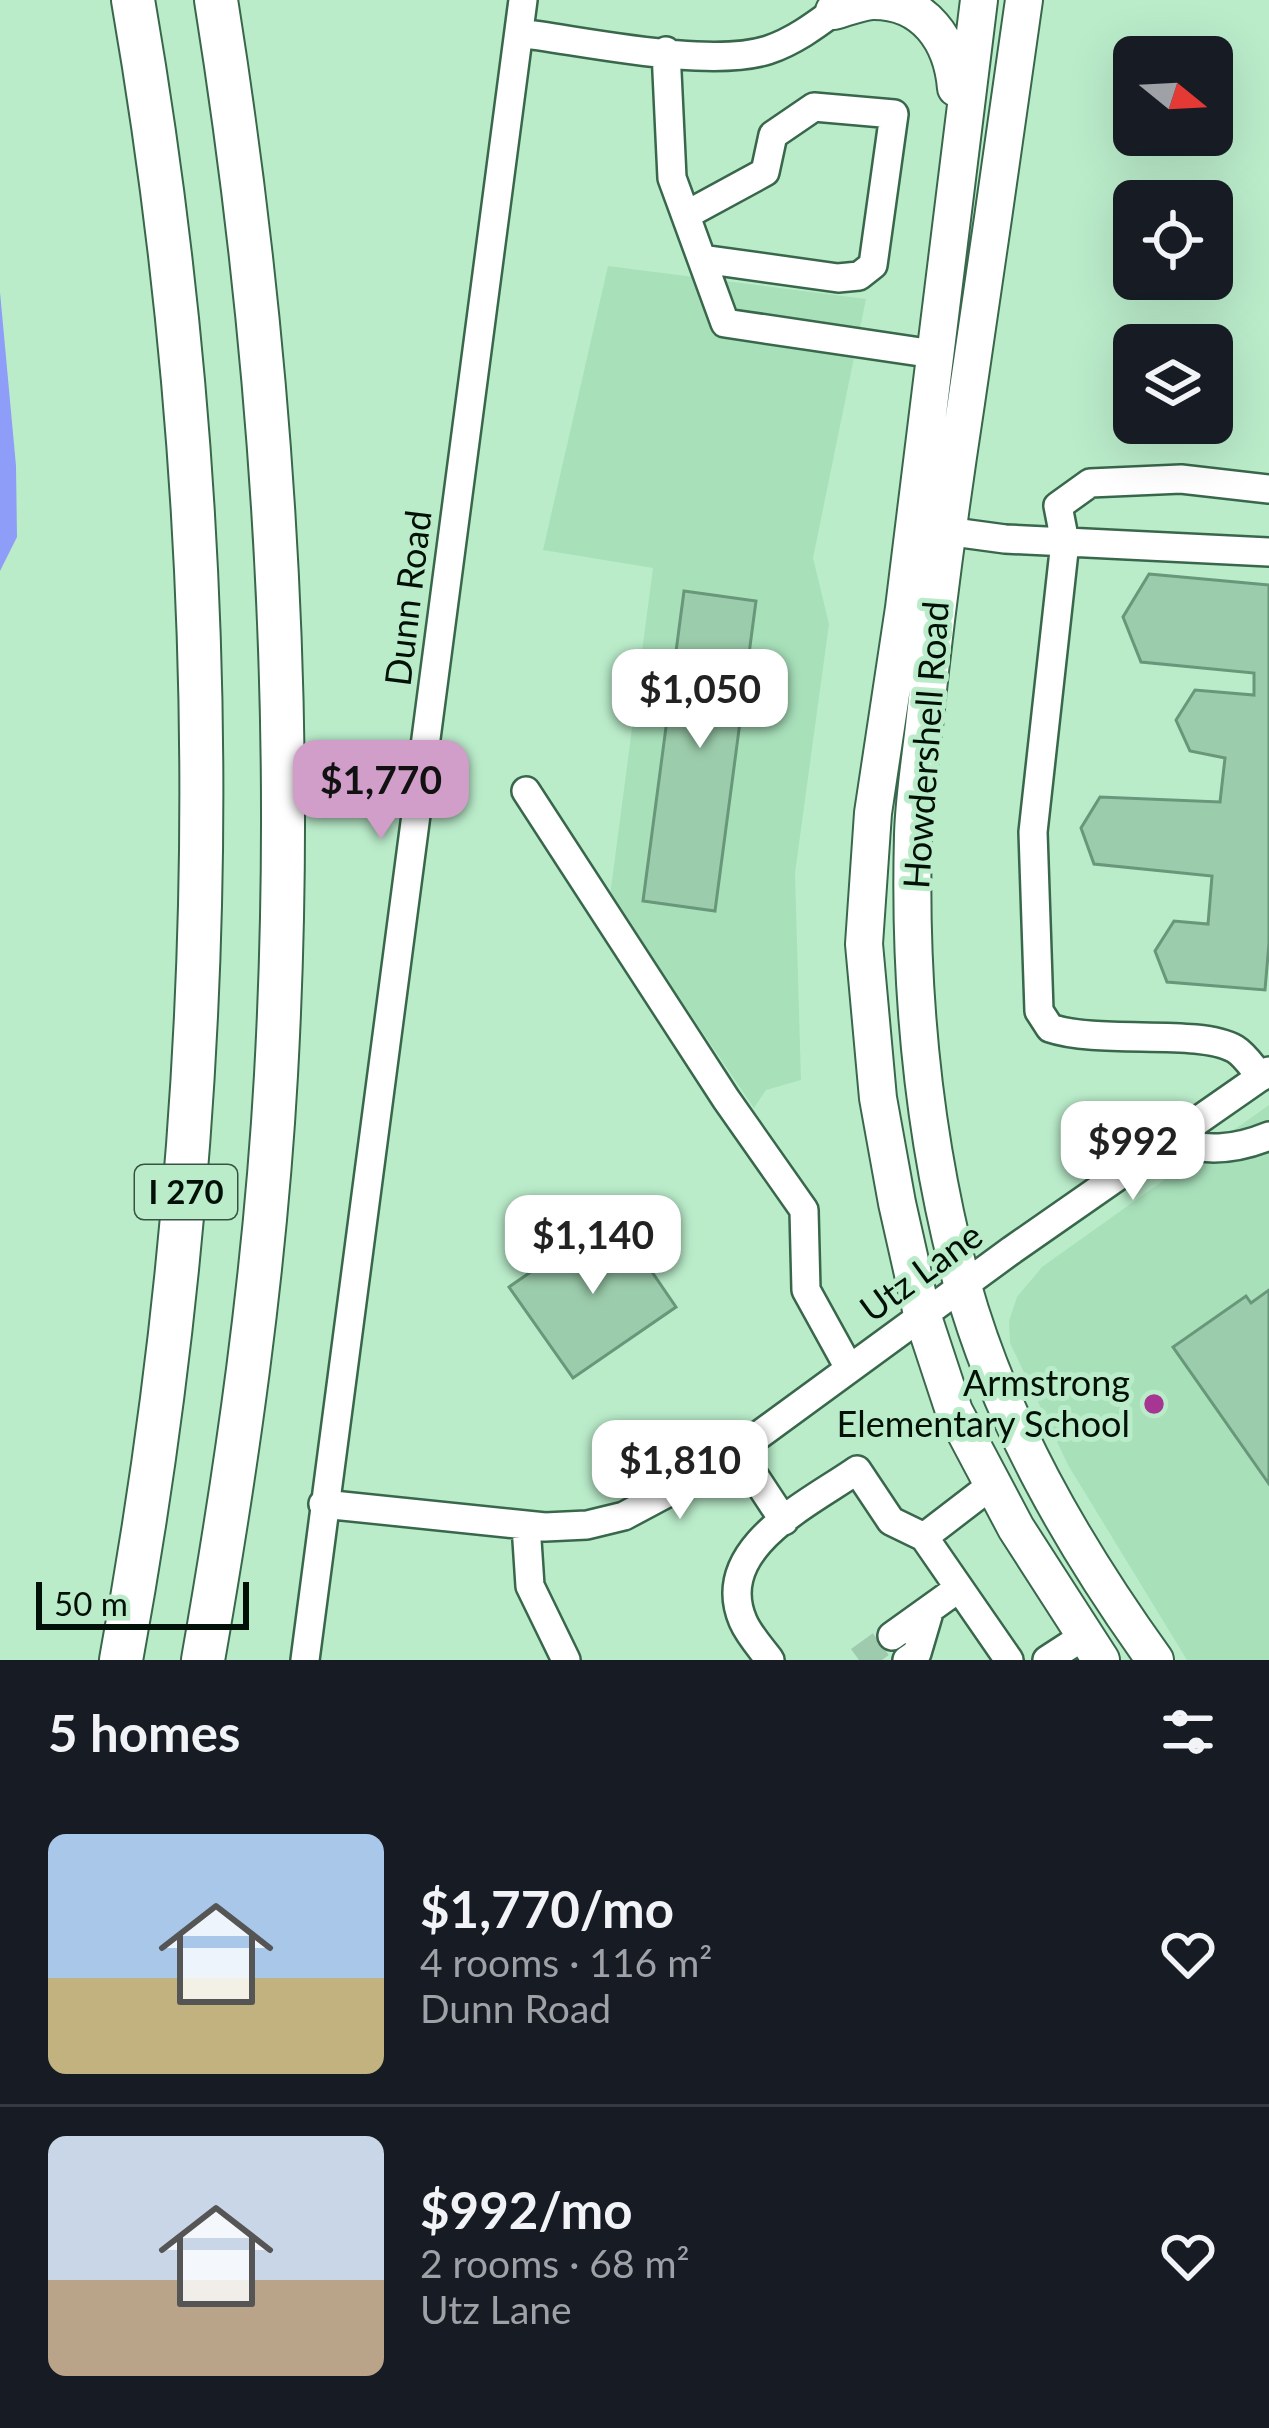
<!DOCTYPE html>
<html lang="en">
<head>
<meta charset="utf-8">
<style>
	:root { --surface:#171b24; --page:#242831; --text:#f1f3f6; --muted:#9ea1a6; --line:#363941; --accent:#d09ec9 }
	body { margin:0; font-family:Lato,sans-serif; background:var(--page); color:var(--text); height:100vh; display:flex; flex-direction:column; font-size:45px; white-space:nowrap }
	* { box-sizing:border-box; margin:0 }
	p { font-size:39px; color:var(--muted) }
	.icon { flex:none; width:66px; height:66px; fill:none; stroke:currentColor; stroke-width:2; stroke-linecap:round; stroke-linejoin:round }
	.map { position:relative; height:1660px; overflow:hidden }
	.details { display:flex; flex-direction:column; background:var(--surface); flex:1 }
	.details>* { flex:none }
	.needle { width:78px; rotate:108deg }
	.buttons { position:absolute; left:1113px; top:36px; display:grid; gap:24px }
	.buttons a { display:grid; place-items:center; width:120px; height:120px; border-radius:18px; background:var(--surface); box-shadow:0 12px 48px #0002; font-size:60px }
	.scale { position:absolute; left:36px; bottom:30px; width:213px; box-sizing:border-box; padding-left:12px; border:6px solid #011107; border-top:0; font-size:33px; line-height:42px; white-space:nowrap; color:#011107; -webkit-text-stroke:9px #baecca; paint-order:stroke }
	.price { position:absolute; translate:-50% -102px; padding:0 27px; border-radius:24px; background:#fff; color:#222; font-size:39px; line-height:78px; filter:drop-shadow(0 3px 6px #0008) }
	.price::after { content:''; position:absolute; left:50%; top:72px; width:36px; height:27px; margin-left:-18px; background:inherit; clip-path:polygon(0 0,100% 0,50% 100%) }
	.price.on { background:var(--accent); color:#111 }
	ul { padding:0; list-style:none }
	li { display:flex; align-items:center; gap:36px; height:300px; padding:0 48px }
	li+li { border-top:3px solid var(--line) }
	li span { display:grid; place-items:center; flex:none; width:336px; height:240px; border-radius:18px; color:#555 }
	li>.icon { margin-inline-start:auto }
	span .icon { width:144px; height:144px; fill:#fffc; stroke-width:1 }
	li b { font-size:51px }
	h2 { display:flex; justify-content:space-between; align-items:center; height:144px; padding:0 48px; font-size:51px }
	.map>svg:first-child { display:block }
	.built { fill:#a8e0ba }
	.forest { fill:#8e9df7 }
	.building { fill:#9bccab; stroke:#689779; stroke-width:3 }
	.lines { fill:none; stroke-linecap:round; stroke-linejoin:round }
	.minor-tunnel { stroke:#9ecbad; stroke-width:27; stroke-dasharray:27 14; stroke-linecap:butt }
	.minor-casing { stroke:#39674b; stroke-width:32 }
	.major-casing { stroke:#39674b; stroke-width:40 }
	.highway-casing { stroke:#39674b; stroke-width:46 }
	.minor { stroke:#fff; stroke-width:27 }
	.major { stroke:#fff; stroke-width:36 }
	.highway { stroke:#fff; stroke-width:42 }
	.poi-dot { fill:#a73693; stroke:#baecca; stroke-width:4.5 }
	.labels { text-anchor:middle; stroke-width:10; stroke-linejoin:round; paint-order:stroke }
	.shield { fill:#baecca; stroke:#385342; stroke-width:3 }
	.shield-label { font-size:33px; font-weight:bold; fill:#011107 }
	.street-label { font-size:36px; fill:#011107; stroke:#baecca }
	.poi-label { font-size:36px; fill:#011107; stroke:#baecca; text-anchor:end }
</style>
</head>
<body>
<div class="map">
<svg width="1269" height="1660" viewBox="0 0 1269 1660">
	<rect width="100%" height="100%" fill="#baecca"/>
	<path class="built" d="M608,266L866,299L813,558L829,624L795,873L801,1080L766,1090L754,1108L610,896L653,568L543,550Z
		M1269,1105V1660H1187L1068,1465L1010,1343L1009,1321L1017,1297L1042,1267Z"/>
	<path class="forest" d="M0,292L16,466L17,537L0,571Z"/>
	<path class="building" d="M1149,574L1269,585V943L1265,990L1167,982L1155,951L1174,921L1208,924L1212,876L1094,864L1081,828L1100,797L1220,802L1225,758L1190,751L1176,720L1195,690L1254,695V673L1141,662L1123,617Z
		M684,591L756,601L715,911L643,901Z
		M613,1215L676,1307L573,1378L509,1287Z
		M1269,1290V1484L1173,1347L1246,1296L1251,1303Z"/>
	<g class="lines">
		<path class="minor-tunnel" d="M859,1660L892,1636"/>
		<defs>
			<path id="minor" d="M519,33C584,41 708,69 768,50C798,40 822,20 847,2
				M666,51L672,178L725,323L934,354
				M686,215L765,172L773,135L814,107L894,114L873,265L859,276L838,278L702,259
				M946,531L1005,539L1269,552
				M526,791L726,1099L804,1210L806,1290L849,1368
				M1261,1077C1253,1068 1245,1055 1235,1049C1199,1028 1100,1045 1050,1028L1039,1011L1033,832L1065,542L1058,506L1090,483L1181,479L1269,489
				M1170,1139C1203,1153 1235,1150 1269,1136
				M738,1451L784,1521
				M993,1484L924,1537L1009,1660
				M323,1504L545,1527L587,1525L624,1516L714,1468L1012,1250L1269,1071
				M526,1525L530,1586L566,1660
				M892,1636L959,1588
				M305,1660L523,0
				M770,1660C761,1648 749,1635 743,1621C712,1548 810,1503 857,1470L891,1521L924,1537
				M907,1660L917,1653L930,1609
				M1047,1660L1084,1636"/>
			<path id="major" d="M979,0L904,608L873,813L864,944L878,1098L897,1203L922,1314L954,1411L1016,1528L1101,1660
				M1024,0C1005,134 986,269 966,403C950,508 936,612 925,717C921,756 914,796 913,835C909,985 923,1138 962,1283C1000,1420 1073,1546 1155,1660
				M834,11C845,8 860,2 872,1C925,0 952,41 956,88"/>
			<path id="highway" d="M121,1660C223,1107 229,554 133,0
				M203,1660C237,1466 265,1272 276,1075C296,714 273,357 216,0"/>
		</defs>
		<use href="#minor" class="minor-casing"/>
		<use href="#major" class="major-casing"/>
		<use href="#highway" class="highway-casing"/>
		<use href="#minor" class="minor"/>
		<use href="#major" class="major"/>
		<use href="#highway" class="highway"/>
	</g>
	<circle class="poi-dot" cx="1154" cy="1404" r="12"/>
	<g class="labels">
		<rect class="shield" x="135" y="1165" width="102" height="54" rx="9"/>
		<g class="shield-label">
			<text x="186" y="1204">I 270</text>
		</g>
		<g class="street-label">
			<text transform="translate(408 598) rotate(-83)" y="13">Dunn Road</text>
			<text transform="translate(926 745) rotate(-86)" y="13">Howdershell Road</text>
			<text transform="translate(921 1272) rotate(-36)" y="13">Utz Lane</text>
		</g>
		<g class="poi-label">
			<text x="1130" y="1396">Armstrong<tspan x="1130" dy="41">Elementary School</tspan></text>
		</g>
	</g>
</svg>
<div class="buttons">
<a><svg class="needle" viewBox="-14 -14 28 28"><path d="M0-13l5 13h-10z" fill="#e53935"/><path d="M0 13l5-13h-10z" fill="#9ea1a6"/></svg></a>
<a><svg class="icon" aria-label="locate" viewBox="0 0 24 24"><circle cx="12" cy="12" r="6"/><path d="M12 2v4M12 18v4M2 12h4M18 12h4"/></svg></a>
<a><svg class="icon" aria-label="layers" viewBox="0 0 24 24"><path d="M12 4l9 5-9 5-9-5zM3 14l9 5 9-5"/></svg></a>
</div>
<div class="scale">50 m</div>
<b class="price" style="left:700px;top:751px">$1,050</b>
<b class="price on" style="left:381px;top:842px">$1,770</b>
<b class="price" style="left:1133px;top:1203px">$992</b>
<b class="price" style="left:593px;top:1297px">$1,140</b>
<b class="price" style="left:680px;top:1522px">$1,810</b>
</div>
<section class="details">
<h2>5 homes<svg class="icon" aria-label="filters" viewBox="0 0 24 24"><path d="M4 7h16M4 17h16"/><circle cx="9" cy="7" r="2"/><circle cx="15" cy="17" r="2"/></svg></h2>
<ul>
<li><span style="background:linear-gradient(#a9c7e8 60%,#c2b280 0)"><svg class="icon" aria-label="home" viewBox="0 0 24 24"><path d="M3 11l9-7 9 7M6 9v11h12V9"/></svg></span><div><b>$1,770/mo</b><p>4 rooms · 116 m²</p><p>Dunn Road</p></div><svg class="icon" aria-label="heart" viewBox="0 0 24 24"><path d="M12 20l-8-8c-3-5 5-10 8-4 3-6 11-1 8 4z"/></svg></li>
<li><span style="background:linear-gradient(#c9d6e8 60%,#b9a48a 0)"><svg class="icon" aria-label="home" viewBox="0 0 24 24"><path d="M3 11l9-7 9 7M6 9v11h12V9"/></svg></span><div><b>$992/mo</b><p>2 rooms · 68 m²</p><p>Utz Lane</p></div><svg class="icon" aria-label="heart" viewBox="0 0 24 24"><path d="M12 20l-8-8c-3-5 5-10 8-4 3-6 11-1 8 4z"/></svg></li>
</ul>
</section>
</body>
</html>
